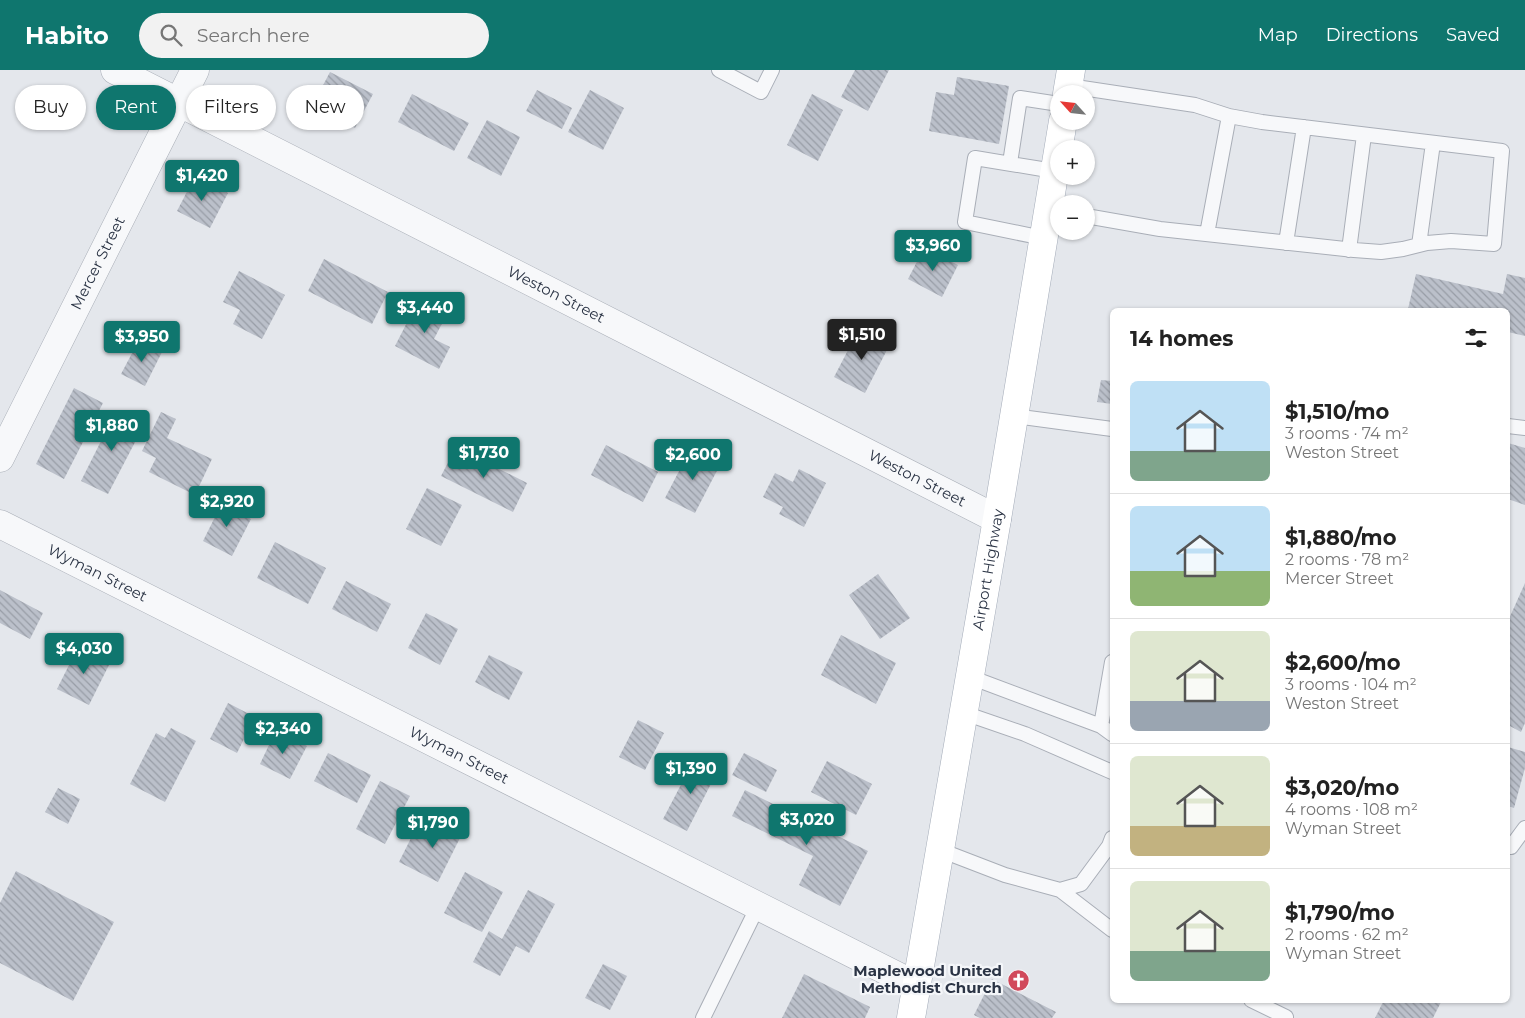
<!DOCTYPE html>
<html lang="en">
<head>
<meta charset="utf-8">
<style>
	:root { --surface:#fff; --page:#f2f2f2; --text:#222; --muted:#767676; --line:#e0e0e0; --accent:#0f766e }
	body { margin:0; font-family:Montserrat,sans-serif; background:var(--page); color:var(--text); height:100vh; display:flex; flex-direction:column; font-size:19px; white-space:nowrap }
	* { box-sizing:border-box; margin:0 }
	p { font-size:16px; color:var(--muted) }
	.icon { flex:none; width:28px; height:28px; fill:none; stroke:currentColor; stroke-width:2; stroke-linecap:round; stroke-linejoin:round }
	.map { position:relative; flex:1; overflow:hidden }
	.side { position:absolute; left:1110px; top:238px; width:400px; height:695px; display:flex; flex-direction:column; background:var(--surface); border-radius:8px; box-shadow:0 1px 4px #0004 }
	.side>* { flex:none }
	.top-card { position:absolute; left:15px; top:15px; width:475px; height:45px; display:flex; gap:10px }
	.needle { width:32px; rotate:297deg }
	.buttons { position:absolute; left:1050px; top:15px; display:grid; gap:10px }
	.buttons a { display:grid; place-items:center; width:45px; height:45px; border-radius:50%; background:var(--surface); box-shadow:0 1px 4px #0004; font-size:25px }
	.price { position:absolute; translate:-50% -42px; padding:0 11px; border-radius:5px; background:var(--accent); color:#fff; font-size:16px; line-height:32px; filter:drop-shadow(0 1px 2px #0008) }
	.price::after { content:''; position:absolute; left:50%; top:30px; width:15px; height:11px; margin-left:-8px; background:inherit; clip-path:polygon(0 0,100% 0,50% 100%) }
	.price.on { background:#222; color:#fff }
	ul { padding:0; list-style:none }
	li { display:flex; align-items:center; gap:15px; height:125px; padding:0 20px }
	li+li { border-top:1px solid var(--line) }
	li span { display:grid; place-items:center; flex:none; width:140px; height:100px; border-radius:8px; color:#555 }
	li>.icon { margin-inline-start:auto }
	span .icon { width:60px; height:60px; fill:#fffc; stroke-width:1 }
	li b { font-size:21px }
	h2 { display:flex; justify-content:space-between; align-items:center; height:60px; padding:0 20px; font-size:21px }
	.pill { padding:0 18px; border-radius:22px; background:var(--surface); box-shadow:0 1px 4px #0004; font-size:18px; line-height:45px }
	.pill.on { background:var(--accent); color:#fff }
	header { display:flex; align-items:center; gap:30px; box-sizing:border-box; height:70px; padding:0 25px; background:var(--accent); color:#fff }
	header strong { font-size:24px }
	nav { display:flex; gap:28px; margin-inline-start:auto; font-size:18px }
	.search { width:350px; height:45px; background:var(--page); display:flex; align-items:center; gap:12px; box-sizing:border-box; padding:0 18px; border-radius:28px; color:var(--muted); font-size:19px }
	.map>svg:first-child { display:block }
	.building { fill:url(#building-back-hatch) }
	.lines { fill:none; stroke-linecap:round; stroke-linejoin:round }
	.service-casing { stroke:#a9aeb7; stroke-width:16 }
	.minor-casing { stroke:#a9aeb7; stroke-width:29 }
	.primary-casing { stroke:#a3abb8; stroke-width:29 }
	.service { stroke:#f7f8fa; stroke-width:14 }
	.minor { stroke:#f7f8fa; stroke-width:28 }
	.primary { stroke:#fff; stroke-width:28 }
	.labels { text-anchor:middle; stroke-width:4.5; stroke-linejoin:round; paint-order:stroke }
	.street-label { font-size:15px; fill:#2b3445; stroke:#f4f6f9 }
	.poi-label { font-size:15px; font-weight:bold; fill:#2b3445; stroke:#f4f6f9; text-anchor:end }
</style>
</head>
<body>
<header>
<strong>Habito</strong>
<div class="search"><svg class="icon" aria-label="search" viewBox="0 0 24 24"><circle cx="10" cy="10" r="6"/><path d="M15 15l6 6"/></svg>Search here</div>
<nav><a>Map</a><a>Directions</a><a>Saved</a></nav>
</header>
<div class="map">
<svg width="1525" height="948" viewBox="0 0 1525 948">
	<defs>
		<pattern id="building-back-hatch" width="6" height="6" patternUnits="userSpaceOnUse" patternTransform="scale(1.25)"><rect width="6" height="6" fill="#bbc0ca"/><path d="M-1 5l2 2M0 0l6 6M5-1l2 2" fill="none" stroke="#989da6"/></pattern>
	</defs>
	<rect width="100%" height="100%" fill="#e4e7ec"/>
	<path class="building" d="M855,0H889L868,41L841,27Z
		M330,2L373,24L355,58L312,36Z
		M957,7L1009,16L999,74L929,61L936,22L954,25Z
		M537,20L572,38L562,59L526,41Z
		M590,20L624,38L603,80L568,62Z
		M412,24L469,53L454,81L398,52Z
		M812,24L843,40L818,91L787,75Z
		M487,50L520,67L501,106L467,88Z
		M195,106L228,123L210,158L177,141Z
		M924,178L958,195L942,227L908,209Z
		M324,189L388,222L372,254L308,221Z
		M239,201L285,225L262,269L233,254L240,240L223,232Z
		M1416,204L1503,224L1507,204L1525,208V266L1508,262V240L1408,239Z
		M420,227L448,242L434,269L450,277L439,299L395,276Z
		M859,259L890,274L865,323L834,307Z
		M139,270L162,282L145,316L121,304Z
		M1101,310L1112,311V334L1097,332Z
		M74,318L103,333L64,409L36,394Z
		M116,341L144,355L108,424L81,411Z
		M161,342L176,349L167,368L212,389L195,425L149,402L156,388L142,381Z
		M1508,373L1525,378V435L1508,429Z
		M606,375L658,402L643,432L591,405Z
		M456,377L527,413L513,442L441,406Z
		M691,378L721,393L695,443L665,428Z
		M799,399L826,413L804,457L779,444L783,437L763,427L775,403L793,412Z
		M427,418L462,435L441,476L406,459Z
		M224,429L241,437L238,442L251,449L232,486L203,471Z
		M275,472L326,498L308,534L257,508Z
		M878,504L910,548L880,569L849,525Z
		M346,511L391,534L377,562L332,539Z
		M1525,513V653L1521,662L1508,655V551Z
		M0,520L43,543L30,569L0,553Z
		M426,543L458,559L440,595L408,578Z
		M841,565L896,593L876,634L821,605Z
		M79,575L111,591L89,635L57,619Z
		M489,585L523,602L509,630L475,612Z
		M228,633L255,647L237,683L210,669Z
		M638,650L664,663L645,700L619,687Z
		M171,658L196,671L165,732L130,714L156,663L165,668Z
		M276,660L307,676L290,709L260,694Z
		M1508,677L1525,682V698L1514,738L1508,736Z
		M328,683L371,705L357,733L314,711Z
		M744,683L777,700L766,722L732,705Z
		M695,688L718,700L687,761L663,749Z
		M827,691L872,714L856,745L811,722Z
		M380,711L410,726L385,774L356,759Z
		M58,718L80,729L68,754L45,742Z
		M745,720L868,781L840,836L799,815L813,786L732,746Z
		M442,744L466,756L438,812L399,792L414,762L429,770Z
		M16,801L114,852L73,931L0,893V833Z
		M465,802L503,822L482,862L444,843Z
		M528,820L555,834L529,883L516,876L500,906L473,892L489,861L502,869Z
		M603,894L627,906L610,940L585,928Z
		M804,904L870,937L865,948H782Z
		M992,909L1056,942L1052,948H980L974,945Z
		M1384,930H1442L1433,948H1375Z"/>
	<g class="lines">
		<defs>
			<path id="service" d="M719,0L761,22L772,0
				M1069,16L1195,35L1229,46L1262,52L1502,81L1494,174L1451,171L1427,173L1403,179L1381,182L1354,180L1160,159L1086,146
				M1010,93L1020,28L1059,34
				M1207,164L1229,46
				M1043,168L965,152L975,88L1054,101
				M1286,173L1304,57
				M1419,175L1433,73
				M1349,180L1364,65
				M1014,346L1112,359
				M1508,356L1525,358
				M1112,592L1101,656L1112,664
				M970,607L1101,656
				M964,643L1025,664L1112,702
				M1508,776L1511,777L1525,758
				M940,780L1005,805L1060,820L1081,814L1109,776L1112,768
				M1060,820L1112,860
				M1251,930L1286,947
				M703,948L758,836"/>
			<g id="minor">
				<path id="s1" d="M115,0L997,449"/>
				<path id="s2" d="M0,388L195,0"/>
				<path id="s3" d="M0,454L917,916"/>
			</g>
			<g id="primary">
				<path d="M1067,24L1071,0"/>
				<path id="s4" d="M911,948L997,449L1063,51"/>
			</g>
		</defs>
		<use href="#service" class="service-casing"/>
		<use href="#minor" class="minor-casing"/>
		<use href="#primary" class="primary-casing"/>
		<use href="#service" class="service"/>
		<use href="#minor" class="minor"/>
		<use href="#primary" class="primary"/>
	</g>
	<defs>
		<symbol id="church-disc" viewBox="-11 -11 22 22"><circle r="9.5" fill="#d1495b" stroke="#f4f6f9"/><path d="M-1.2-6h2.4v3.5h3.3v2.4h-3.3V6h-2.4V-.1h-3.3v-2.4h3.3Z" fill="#fff"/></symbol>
	</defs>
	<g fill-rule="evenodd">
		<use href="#church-disc" x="1006" y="898" width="25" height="25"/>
	</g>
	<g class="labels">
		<g class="street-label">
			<text dy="5" stroke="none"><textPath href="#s2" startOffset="218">Mercer Street</textPath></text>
			<text dy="5" stroke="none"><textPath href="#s1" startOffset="495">Weston Street</textPath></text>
			<text dy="5" stroke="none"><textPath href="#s1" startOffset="900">Weston Street</textPath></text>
			<text dy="5" stroke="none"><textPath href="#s4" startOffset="455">Airport Highway</textPath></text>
			<text dy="5" stroke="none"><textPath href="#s3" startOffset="109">Wyman Street</textPath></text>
			<text dy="5" stroke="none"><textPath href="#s3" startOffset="514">Wyman Street</textPath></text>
		</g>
		<g class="poi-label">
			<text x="1002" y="906">Maplewood United<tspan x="1002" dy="17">Methodist Church</tspan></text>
		</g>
	</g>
</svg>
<div class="buttons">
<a><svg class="needle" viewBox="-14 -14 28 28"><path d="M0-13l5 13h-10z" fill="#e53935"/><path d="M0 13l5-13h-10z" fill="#767676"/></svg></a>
<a>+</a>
<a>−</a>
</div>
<b class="price" style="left:202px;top:132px">$1,420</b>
<b class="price" style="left:933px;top:202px">$3,960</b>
<b class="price" style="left:425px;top:264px">$3,440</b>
<b class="price on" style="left:862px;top:291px">$1,510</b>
<b class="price" style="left:142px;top:293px">$3,950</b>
<b class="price" style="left:112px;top:382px">$1,880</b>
<b class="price" style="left:484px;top:409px">$1,730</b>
<b class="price" style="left:693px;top:411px">$2,600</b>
<b class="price" style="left:227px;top:458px">$2,920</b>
<b class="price" style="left:84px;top:605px">$4,030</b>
<b class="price" style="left:283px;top:685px">$2,340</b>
<b class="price" style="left:691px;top:725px">$1,390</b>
<b class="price" style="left:807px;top:776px">$3,020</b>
<b class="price" style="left:433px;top:779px">$1,790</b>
<div class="top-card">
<a class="pill">Buy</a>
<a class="pill on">Rent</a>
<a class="pill">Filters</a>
<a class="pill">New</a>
</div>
<section class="side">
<h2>14 homes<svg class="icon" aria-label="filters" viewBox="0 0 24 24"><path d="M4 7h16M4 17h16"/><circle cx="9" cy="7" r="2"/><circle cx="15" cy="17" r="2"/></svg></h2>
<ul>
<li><span style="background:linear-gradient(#bfe0f5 70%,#7fa58c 0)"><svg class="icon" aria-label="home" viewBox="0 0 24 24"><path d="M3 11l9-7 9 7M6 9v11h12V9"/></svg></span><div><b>$1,510/mo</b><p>3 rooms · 74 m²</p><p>Weston Street</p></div></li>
<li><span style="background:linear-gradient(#bfe0f5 65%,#8fb573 0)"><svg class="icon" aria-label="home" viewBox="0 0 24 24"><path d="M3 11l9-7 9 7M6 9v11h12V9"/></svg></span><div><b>$1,880/mo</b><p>2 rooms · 78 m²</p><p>Mercer Street</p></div></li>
<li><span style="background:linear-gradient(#dfe7d0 70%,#9aa5b1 0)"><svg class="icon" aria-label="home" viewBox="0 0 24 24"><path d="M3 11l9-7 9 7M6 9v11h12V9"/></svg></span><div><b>$2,600/mo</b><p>3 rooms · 104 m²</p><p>Weston Street</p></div></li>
<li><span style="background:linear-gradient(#dfe7d0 70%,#c2b280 0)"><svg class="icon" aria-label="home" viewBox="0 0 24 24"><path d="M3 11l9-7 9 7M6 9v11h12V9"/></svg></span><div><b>$3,020/mo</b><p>4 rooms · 108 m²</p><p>Wyman Street</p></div></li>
<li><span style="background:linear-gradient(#dfe7d0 70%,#7fa58c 0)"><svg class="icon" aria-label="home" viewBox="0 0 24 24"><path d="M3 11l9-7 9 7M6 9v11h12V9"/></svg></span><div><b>$1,790/mo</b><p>2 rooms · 62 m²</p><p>Wyman Street</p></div></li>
</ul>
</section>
</div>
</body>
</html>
